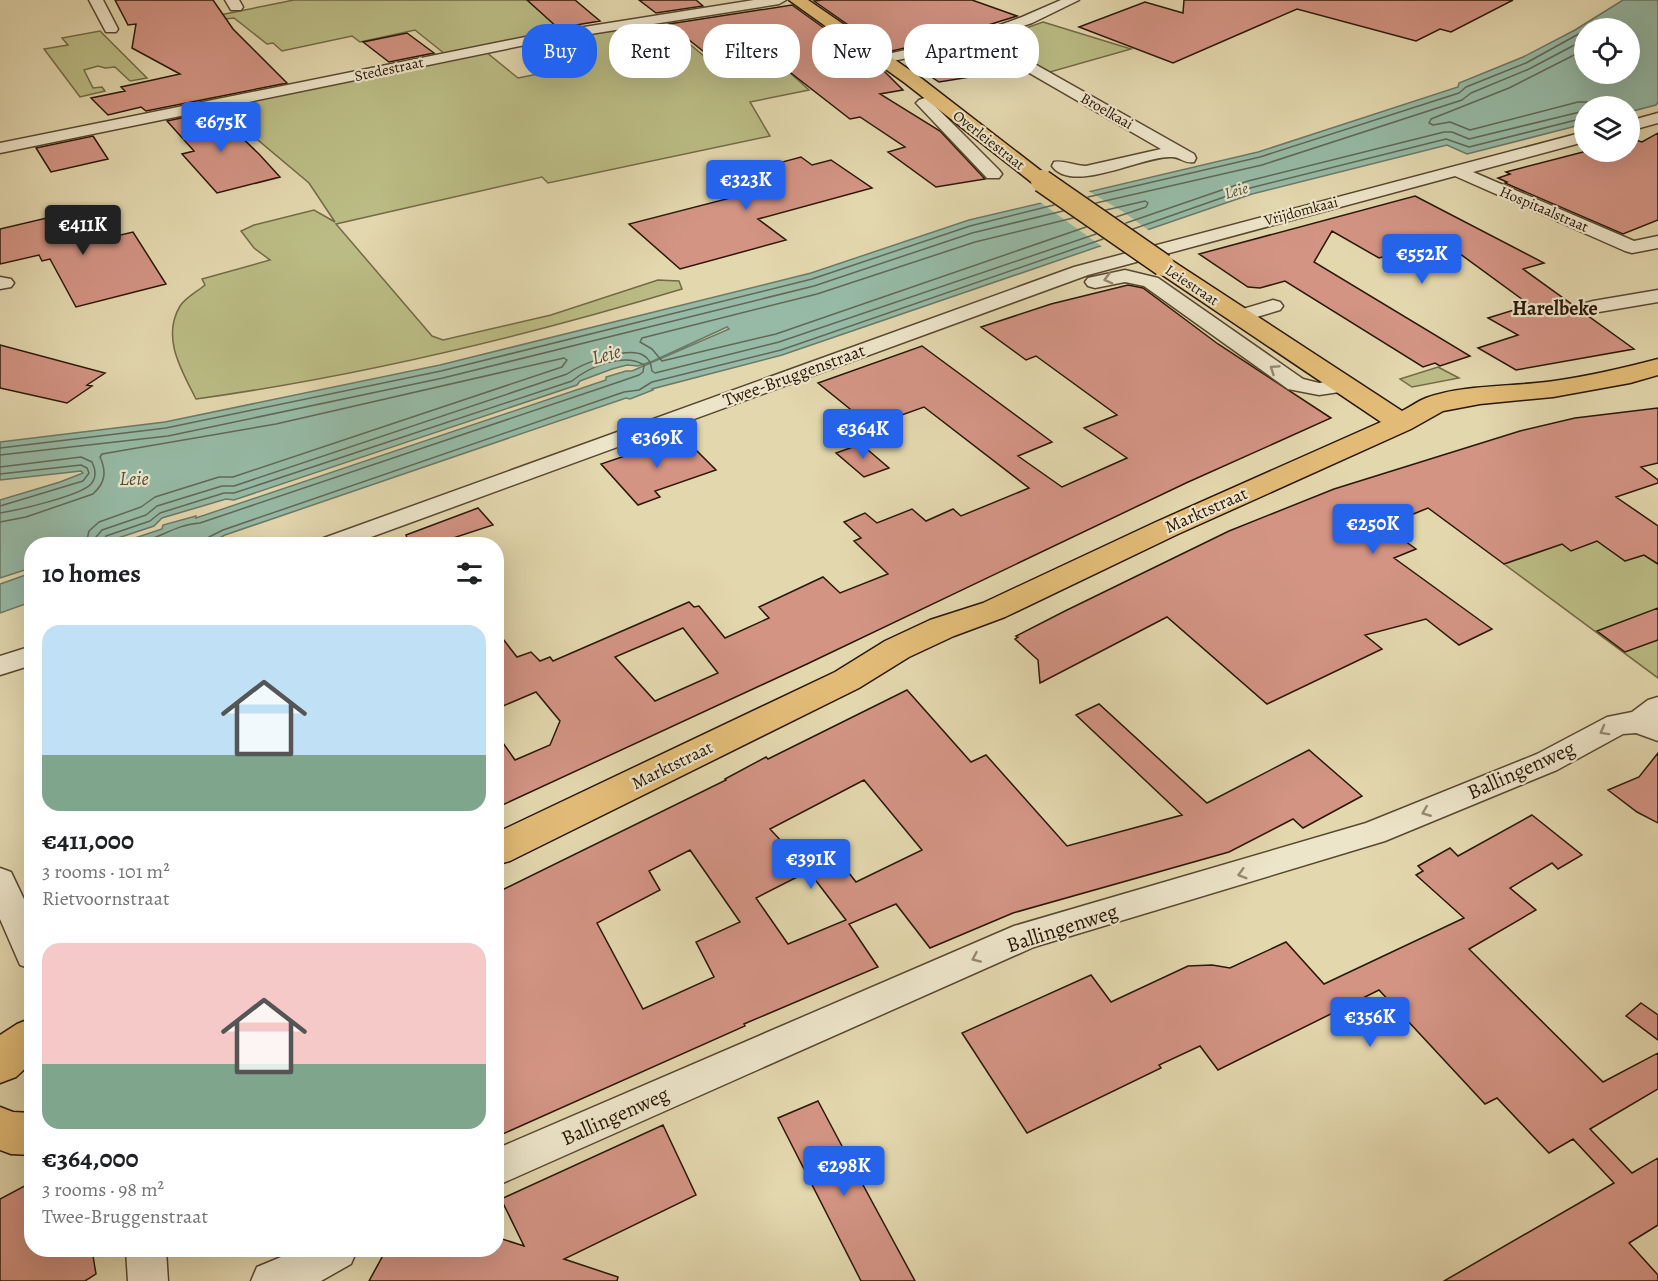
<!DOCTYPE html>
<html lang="en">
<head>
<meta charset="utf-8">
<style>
	:root { --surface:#fff; --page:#f6f6f6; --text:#202124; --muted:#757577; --accent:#2563eb }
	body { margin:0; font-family:Alegreya,serif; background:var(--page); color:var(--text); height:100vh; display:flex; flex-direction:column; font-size:22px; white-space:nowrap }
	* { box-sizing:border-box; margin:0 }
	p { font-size:20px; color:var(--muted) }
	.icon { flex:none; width:33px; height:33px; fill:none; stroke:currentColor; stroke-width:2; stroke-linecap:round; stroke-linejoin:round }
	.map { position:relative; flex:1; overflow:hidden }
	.details { position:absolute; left:24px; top:537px; width:480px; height:720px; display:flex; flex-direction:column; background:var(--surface); border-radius:24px; box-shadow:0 6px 24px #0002 }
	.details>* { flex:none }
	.banner { position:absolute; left:522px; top:24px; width:570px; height:54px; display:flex; gap:12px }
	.fabs { position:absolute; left:1574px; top:18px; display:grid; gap:12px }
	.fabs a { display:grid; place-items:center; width:66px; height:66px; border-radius:50%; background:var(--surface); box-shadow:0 6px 24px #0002; font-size:30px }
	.price { position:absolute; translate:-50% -51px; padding:0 14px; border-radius:6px; background:var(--accent); color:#fff; font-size:20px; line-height:39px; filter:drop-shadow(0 2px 3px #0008) }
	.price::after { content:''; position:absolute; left:50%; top:36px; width:18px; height:14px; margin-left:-9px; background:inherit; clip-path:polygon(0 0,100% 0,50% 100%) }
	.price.on { background:#222; color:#fff }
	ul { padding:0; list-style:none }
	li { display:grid; align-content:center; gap:12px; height:318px; padding:0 18px }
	li span { display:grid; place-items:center; height:186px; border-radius:18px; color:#555 }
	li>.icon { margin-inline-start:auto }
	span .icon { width:108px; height:108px; fill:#fffc; stroke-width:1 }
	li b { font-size:26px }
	h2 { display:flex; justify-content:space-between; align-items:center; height:72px; padding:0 18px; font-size:26px }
	.tag { padding:0 21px; border-radius:24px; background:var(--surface); box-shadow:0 6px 24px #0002; font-size:21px; line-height:54px }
	.tag.on { background:var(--accent); color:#fff }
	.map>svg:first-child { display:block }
	.green { fill:#bbbc85; stroke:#726a46; stroke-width:1.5 }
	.water { fill:#96baa6; stroke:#6b7966; stroke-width:1.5; fill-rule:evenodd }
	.pier { fill:#e3d7ae }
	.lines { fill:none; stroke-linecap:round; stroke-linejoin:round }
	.shore { stroke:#606856; stroke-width:1.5 }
	.building { fill:#d39484; stroke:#2a1706; stroke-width:1.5; fill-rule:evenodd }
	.minor-casing { stroke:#584730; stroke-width:3 }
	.major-casing { stroke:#2a1706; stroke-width:3 }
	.minor { fill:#ede5ca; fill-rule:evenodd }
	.major { fill:#e2bc77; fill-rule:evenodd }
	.major-bridge-casing { stroke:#2a1706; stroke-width:25; stroke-linecap:butt }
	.major-bridge { stroke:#e2bc77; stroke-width:22 }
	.oneway { stroke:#958872 }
	.labels { text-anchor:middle; stroke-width:4.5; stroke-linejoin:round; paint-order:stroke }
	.far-street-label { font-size:15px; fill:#2a1706; stroke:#ede5ca }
	.far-water-label { font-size:16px; font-style:italic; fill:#50503e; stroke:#ede5ca }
	.street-label { font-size:18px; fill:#2a1706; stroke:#ede5ca }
	.far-district-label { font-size:20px; font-weight:bold; fill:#2a1706; stroke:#ede5ca }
	.water-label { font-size:20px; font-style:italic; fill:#50503e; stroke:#ede5ca }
	.near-street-label { font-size:21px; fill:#2a1706; stroke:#ede5ca }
</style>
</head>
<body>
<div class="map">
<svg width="1658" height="1281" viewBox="0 0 1658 1281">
	<rect width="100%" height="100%" fill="#e3d7ae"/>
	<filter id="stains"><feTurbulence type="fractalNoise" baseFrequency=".00333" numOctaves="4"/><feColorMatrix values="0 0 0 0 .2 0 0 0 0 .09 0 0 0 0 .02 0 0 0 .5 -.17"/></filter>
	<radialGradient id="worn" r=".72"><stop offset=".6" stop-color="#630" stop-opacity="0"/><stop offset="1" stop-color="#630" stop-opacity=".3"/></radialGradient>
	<path class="green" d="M294,0H529L563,31L445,54L415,30L360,42L352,36L282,51L273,43L267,44L234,18L225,19L220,15Z
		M672,21L691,34L680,36L705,57L717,54L729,64L753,60H776L809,90L750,102L770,136L548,183L542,177L336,224L432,336L443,340L551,315L658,280L679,281L682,289C523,337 360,376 196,399C182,371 161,338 180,306C185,298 198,291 205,285L202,279L270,260L254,248L241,231L254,225L314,210L335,222L309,183L253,136L230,105L486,52L518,78L583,65L554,39Z
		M1043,22L1131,49L1050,72L989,41Z
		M100,31L147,78L130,81L115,67L105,68L98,66L84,70L93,88L102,87L105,91L80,97L44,49L68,45L62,38Z
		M1438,367L1459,378L1412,387L1400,379Z
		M1597,541L1625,561L1644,555L1658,564V678L1504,564L1562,544L1571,550Z"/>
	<path class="water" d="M1623,0H1658V102L1656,105L1629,112V106H1584V124L1467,154L1447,145L1252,194L782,355L652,389L653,390L630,399L626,398L225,535L208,544H117L162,529L163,525L196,516V518L606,380V377L626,371H632L729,329L727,327L653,361L638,366L627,365L612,369L580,381L577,385L234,500L226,499L162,518L154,526L100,544H32L31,568L0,578V500L60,482L83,473L81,471L0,480V442L165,422L440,365L811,273L969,220L1258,152L1458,87L1459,83L1523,57L1575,30ZM1584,28H1629V74H1584Z
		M31,573V602L0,613V584Z"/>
	<path class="pier" d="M1085,189L1125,213L1151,232L1104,248L1037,200Z"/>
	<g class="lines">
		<path class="shore" d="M1584,50L1509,88L1431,119L1429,123L1433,125L1450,122L1470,130L1578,102H1587L1597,106
			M1088,197L1260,157L1459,93L1466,87L1526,63L1584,31
			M1096,203L1262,165L1462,100L1471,93L1529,69L1584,40
			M1106,210L1145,201L1148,203L1146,207L1116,217
			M1073,218L975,242L817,294L642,338L640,342L652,349L662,361L776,334L1086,227
			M1126,223L1248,181L1444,132H1452L1469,139L1584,111
			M1133,229L1250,188L1446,139L1469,147L1584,118
			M0,448L166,428L441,371L812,279L970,226L1054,205
			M0,455L168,436L443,378L814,286L972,233L1063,211
			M0,467L81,457L92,462C96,470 97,477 91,484C80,496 18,510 0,513
			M0,474L81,465L87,468L89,473L83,481L0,506
			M0,522L26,517L93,494C105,483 107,472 100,457L102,454L276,424L564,358L567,360L562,367L233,477H219L155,497L141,507L99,522L89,531L86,544
			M95,544L96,537L102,530L146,515L157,506L222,486H234L567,374C581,364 627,346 643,355C650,359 651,364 652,371L655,373L779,342L1096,234
			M102,544L106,536L150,521L160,513L224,493H234L572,381C589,367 624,352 644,365L643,372L639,375L607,386L200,523C177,524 158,539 136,544
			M206,544L209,537L223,530L624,392L639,390L652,382L781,350L1103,239"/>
	</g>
	<path class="building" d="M115,0H213L233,29L287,83L146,111L141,107L108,115L91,98L125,91L121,87L180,74L132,48L136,24L128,25Z
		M527,0H575L600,21L558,28Z
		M639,0H696L703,6L656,13Z
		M822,0H972L1017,16L947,38L892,51L859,29L857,31L814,1Z
		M1184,0H1513L1451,32L1440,29L1416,41L1297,9L1173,63L1079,27L1145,2L1183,13Z
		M792,5L885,72L903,90L880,94L940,131L985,179L936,187L888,152L905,147L860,117L850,119L778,63L759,66L752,59L731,63L718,53L708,55L669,24Z
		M407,33L434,53L389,62L363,42Z
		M963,48L975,56L983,75L939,82L906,60Z
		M214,111L259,154L280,177L217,193L182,154L194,151L167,121Z
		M1658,133V220L1623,234L1505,183L1507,182L1498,178L1510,174L1506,172L1583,152H1629V138L1642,142Z
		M93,136L108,159L51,172L36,148Z
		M801,157L812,165L831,160L872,188L758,219L786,240L680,269L629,224L742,195L720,179Z
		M1415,196L1544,263L1523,269L1634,349L1516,370L1478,348L1518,335L1488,318L1530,305L1441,240L1379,258L1332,231L1314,262L1470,356L1440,366L1435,363L1423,367L1285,281L1260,288L1248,287L1199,254Z
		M89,208L108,238L133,232L166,284L76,307L50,259L42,261L39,255L0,264V229Z
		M1128,285L1143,288L1218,344L1331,418L1186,483L807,664L496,808V733L515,760L550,745L560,721L536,692L496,709V630L517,657L531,652L540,661L550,657L553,661L689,602L694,607L699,606L725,638L769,618L759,607L823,577L840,593L888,574L854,541L861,538L844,522L865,513L877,523L912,509L926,521L953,509L961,516L1029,488L924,407L871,426L818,383L922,346L1052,442L1018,456L1062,487L1127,458L1084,428L1117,415L1036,356L1026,360L981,327L1051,304ZM683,628L718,673L655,701L615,657Z
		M0,345L105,373L87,385L92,386L67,403L0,388Z
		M1658,408V463L1641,467L1658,480V483L1616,497L1658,526V564L1644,555L1625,561L1597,541L1571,551L1562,544L1504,564L1428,508L1384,526L1416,549L1394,558L1492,629L1459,645L1426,619L1365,635L1382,649L1267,704L1167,617L1040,683L1038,660L1015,639L1018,637L1016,636L1065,611L1229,531L1334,489L1520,431L1575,418Z
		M686,440L716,470L655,491L660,497L638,505L601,464L663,443Z
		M861,444L889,468L864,477L836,453Z
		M478,508L493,525L435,544H409L406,535Z
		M1658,608V640L1625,652L1597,631Z
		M907,690L971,762L986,755L1067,846L1182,815L1076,715L1099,704L1207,803L1309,750L1362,796L1303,828L1293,819L1229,852L1013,913L930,948L896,904L849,924L878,967L744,1024L745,1026L496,1137V893L726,780L725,779L766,757L768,759ZM864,780L922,850L856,882L838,859L810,873L846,920L788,944L756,898L809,871L770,829ZM690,850L740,922L696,942L714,977L643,1009L597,923L660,890L649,871Z
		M1658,753V823L1637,812L1608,790L1639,777Z
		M1532,815L1582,855L1558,869L1552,863L1510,888L1536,910L1469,949L1603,1082L1658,1053V1089L1590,1129L1632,1173L1658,1158V1225L1629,1243L1658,1275V1281H1444L1614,1183L1573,1139L1549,1153L1497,1098L1485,1104L1379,990L1218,1070L1200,1046L1159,1065L1161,1068L1027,1133L962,1033L1091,975L1111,1002L1188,966L1212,965L1230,968L1286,942L1324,984L1464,918L1416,875L1423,871L1418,866L1450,848L1458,856Z
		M1641,1003L1658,1015V1040L1626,1016Z
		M818,1101L843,1148L915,1281H861L778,1118Z
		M663,1125L696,1195L564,1259L618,1277L617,1281H369L386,1250H496V1237L524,1246L501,1199Z
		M32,1182V1250H92L96,1274L85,1281H0V1199Z"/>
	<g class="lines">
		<defs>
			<path id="minor" d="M89,0H103L118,29L116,32H106Z
				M225,0H239L243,7L241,10H231Z
				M754,0H786L779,4L540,42L0,153V143L540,34Z
				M1061,0H1079L1032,23L986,39L1015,53L1194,154L1196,158L1194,162C1184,164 1181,157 1172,157C1143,155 1073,195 1052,166L1054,162C1064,160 1075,166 1086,166L1161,149L1005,59L971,44L884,63L877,59L879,56L975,34L1022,17Z
				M936,94L944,99L934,105L999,170L1002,174L999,178H987L916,103L919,100Z
				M1658,113V123L1629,131V121Z
				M1584,132V142L1473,172L1634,241L1658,236V248L1632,253L1625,251L1455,176L1088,275L352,544H318L321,539L1074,267Z
				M1125,270L1158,278L1303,379L1319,383L1345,379L1353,380L1356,385L1353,390L1319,395L1288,389L1144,286L1125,282L1095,288L1088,286L1085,282L1088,278Z
				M0,277L11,279L14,283L11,287L0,289Z
				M1658,290V302L1593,313L1586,311L1583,307L1586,303L1593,301Z
				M1273,300L1280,302L1283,306L1280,310L1240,322L1233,320L1230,316L1233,312Z
				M32,646V665L0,675V656Z
				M1658,697V741L1636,733L1623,734L1557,770L1385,841L1034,947L496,1186V1149L1014,926L1366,823L1537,754L1607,717L1632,712L1648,700Z
				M0,868L11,872L32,916V969L20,965L0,919Z
				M126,1250H166L168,1281H128Z
				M298,1250H357L351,1264L321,1281H251L257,1267Z"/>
			<path id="major" d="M789,0H808L917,75L1049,177L1052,181L1049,185L1042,187L1035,185L905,83Z
				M1163,258L1171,260L1402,411C1410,407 1418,401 1426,398C1463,384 1515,387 1554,381C1589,376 1624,368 1658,359V375L1630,383L1553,397L1480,404L1443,411L1411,429L1178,534L1005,617L954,636L909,657L859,688L510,861L496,865V833L835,672L885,641L930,620L983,603L1156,522L1381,422L1155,270L1151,265L1155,260Z
				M32,1018V1062L16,1077L0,1083V1035L17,1024Z
				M0,1107L13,1112L32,1113V1155L11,1154L0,1150Z"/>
		</defs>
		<use href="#minor" class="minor-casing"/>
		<use href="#major" class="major-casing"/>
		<use href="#minor" class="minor"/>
		<use href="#major" class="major"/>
		<defs>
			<path id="major-bridge" d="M1042,181L1163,265"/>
		</defs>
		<use href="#major-bridge" class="major-bridge-casing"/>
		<use href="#major-bridge" class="major-bridge"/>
	</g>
	<defs><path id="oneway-chevron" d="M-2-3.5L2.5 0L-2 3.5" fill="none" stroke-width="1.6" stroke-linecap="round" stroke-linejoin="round" transform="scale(1.5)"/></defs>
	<g class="oneway">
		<use href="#oneway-chevron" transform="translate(1108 279) rotate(165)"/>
		<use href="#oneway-chevron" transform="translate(1274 369) rotate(-146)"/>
		<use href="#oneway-chevron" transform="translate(1604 731) rotate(151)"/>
		<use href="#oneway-chevron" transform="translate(1426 812) rotate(158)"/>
		<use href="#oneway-chevron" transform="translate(1242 874) rotate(164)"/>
		<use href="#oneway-chevron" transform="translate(976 958) rotate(156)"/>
	</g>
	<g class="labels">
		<g class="far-street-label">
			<text transform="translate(389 69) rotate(-12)" y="5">Stedestraat</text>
			<text transform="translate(1107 111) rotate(30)" y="5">Broelkaai</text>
			<text transform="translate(989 140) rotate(38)" y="5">Overleiestraat</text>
			<text transform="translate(1544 209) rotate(23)" y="5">Hospitaalstraat</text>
			<text transform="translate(1301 211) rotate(-15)" y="5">Vrijdomkaai</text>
			<text transform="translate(1192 285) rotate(34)" y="5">Leiestraat</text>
		</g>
		<g class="far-water-label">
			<text transform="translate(1236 190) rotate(-16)" y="6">Leie</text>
		</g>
		<g class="street-label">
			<text transform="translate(794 375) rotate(-20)" y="6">Twee-Bruggenstraat</text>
			<text transform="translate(1206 510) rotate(-24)" y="6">Marktstraat</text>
			<text transform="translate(672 765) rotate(-26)" y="6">Marktstraat</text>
		</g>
		<g class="far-district-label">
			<text x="1555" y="315">Harelbeke</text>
		</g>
		<g class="water-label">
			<text transform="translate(606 354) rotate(-15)" y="7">Leie</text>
			<text x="134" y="485">Leie</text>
		</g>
		<g class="near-street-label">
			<text transform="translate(1521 770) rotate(-24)" y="7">Ballingenweg</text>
			<text transform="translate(1062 928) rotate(-18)" y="7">Ballingenweg</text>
			<text transform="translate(615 1116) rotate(-24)" y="7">Ballingenweg</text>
		</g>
	</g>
	<rect width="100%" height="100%" filter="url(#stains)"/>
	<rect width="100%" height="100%" fill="url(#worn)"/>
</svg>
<div class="fabs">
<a><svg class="icon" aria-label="locate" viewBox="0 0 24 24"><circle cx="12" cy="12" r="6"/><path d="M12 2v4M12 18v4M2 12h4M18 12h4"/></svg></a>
<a><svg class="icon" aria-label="layers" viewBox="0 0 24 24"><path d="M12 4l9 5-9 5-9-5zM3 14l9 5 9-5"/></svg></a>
</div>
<b class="price" style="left:221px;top:153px">€675K</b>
<b class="price" style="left:746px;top:211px">€323K</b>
<b class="price on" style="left:83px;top:256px">€411K</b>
<b class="price" style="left:1422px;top:285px">€552K</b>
<b class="price" style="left:863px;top:460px">€364K</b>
<b class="price" style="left:657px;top:469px">€369K</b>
<b class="price" style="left:1373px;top:555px">€250K</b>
<b class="price" style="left:811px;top:890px">€391K</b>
<b class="price" style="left:1370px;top:1048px">€356K</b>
<b class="price" style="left:844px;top:1197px">€298K</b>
<div class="banner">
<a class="tag on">Buy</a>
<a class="tag">Rent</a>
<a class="tag">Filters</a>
<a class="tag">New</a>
<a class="tag">Apartment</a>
</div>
<section class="details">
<h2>10 homes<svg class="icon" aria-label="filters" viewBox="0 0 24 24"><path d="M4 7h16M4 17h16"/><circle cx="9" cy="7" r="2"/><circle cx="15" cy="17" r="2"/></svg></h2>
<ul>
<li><span style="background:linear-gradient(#bfe0f5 70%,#7fa58c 0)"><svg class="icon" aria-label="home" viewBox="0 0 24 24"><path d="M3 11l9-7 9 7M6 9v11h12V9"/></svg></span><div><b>€411,000</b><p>3 rooms · 101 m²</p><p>Rietvoornstraat</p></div></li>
<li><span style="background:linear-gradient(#f6c9c9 65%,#7fa58c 0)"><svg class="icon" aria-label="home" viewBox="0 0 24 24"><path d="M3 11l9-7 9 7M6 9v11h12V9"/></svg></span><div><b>€364,000</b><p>3 rooms · 98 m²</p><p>Twee-Bruggenstraat</p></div></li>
</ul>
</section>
</div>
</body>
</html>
